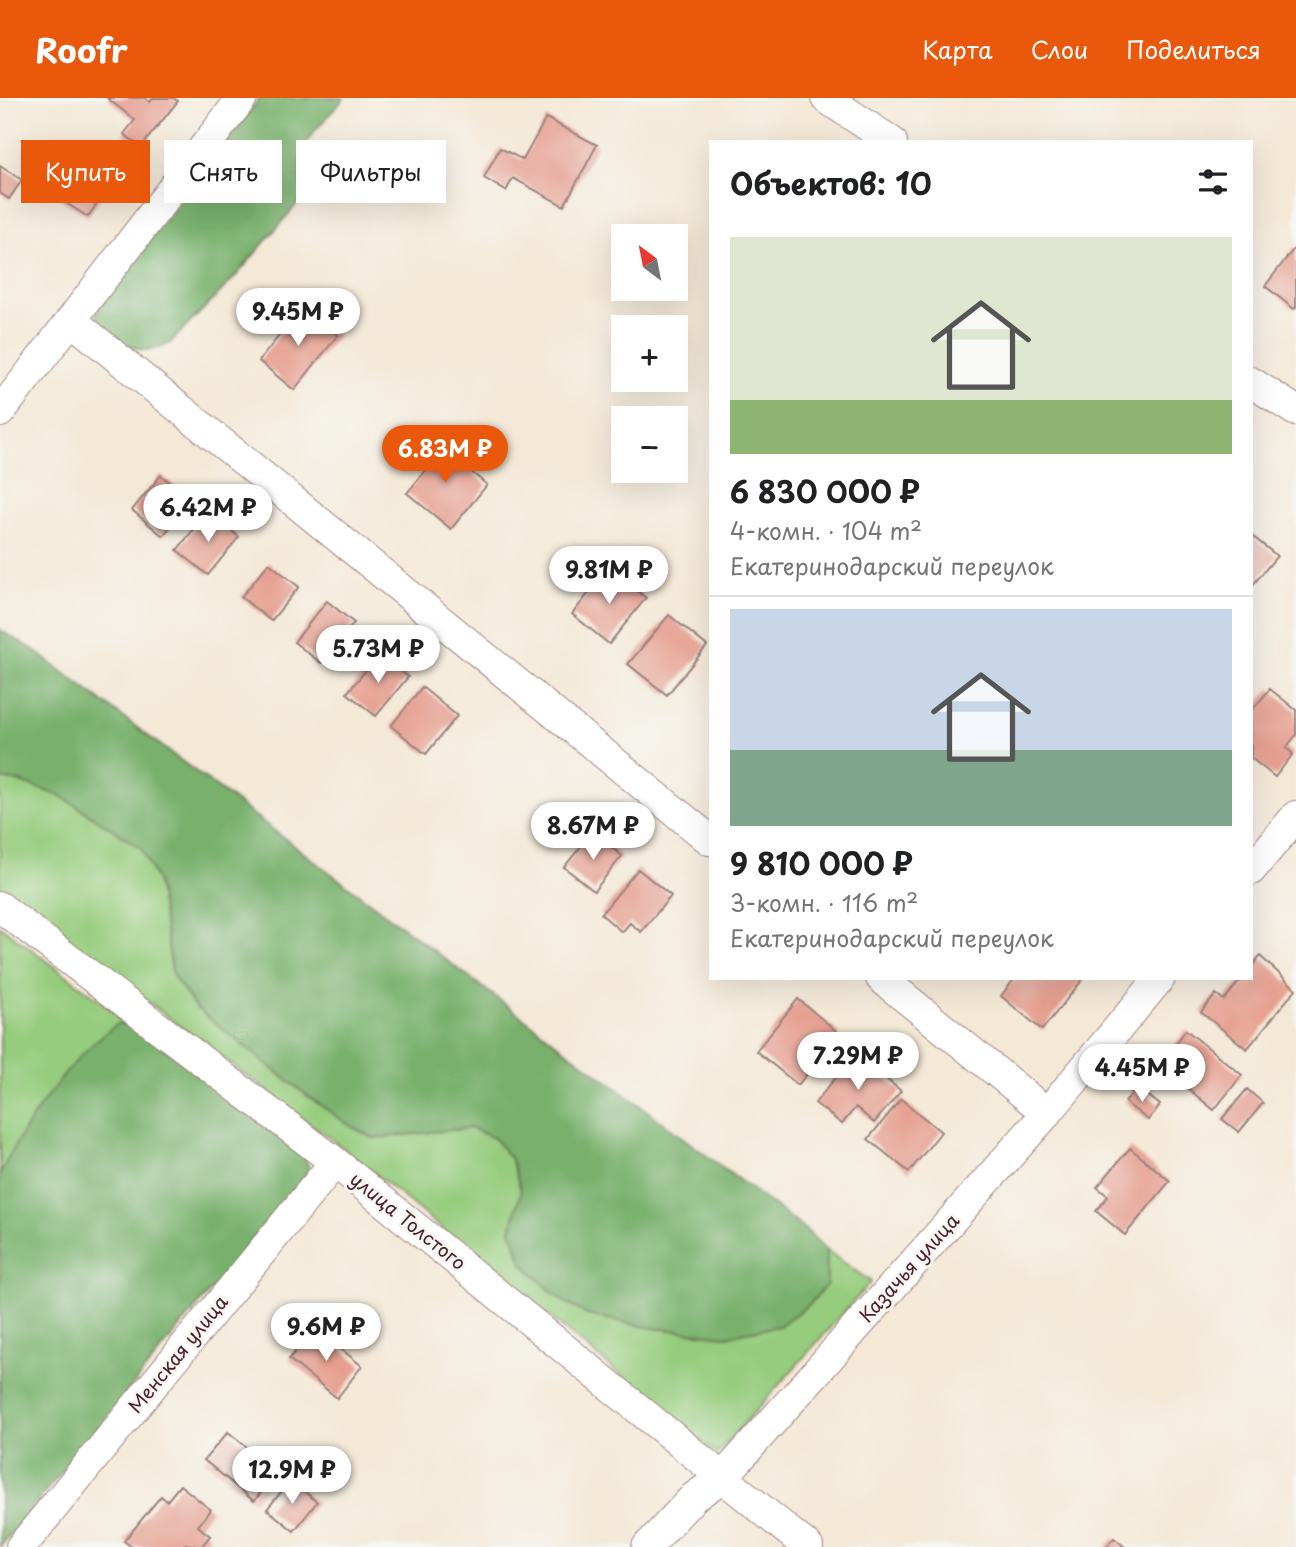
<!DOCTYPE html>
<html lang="ru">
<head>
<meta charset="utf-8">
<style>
	:root { --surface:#fff; --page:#f2f2f2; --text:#202124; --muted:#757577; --line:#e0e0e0; --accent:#ea580c }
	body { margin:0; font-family:"Playpen Sans",sans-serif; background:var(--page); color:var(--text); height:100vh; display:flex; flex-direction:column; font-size:26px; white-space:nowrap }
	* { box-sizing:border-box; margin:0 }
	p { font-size:23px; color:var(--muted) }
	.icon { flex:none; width:38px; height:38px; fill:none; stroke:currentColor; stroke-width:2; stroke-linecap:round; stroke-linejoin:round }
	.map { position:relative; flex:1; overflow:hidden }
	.side { position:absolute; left:709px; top:42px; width:544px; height:840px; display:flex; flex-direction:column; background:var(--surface); border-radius:0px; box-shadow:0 7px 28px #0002 }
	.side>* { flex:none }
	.banner { position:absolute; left:21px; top:42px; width:583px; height:63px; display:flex; gap:14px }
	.needle { width:46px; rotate:328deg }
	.tools { position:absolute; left:611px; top:126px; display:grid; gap:14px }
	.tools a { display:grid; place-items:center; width:77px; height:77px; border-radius:0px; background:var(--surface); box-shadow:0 7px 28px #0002; font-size:35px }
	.price { position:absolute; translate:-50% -60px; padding:0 16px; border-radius:24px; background:#fff; color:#222; font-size:23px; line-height:46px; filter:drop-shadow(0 2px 4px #0008) }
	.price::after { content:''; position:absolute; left:50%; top:42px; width:21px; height:16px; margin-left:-10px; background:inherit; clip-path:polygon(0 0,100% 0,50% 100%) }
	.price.selected { background:var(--accent); color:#fff }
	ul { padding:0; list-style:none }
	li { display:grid; align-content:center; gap:14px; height:371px; padding:0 21px }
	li+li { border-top:2px solid var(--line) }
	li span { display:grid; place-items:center; height:217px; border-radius:0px; color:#555 }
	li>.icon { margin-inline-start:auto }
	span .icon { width:126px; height:126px; fill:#fffc; stroke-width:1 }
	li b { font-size:30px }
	h2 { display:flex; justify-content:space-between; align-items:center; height:84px; padding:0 21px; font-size:30px }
	.tag { padding:0 24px; border-radius:0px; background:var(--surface); box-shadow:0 7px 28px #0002; font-size:24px; line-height:63px }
	.tag.selected { background:var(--accent); color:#fff }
	header { display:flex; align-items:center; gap:42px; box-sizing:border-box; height:98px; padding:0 35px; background:var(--accent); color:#fff }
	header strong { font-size:33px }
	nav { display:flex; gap:38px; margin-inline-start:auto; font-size:24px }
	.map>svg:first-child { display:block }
	.green { fill:#96cc7d; stroke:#707654; stroke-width:2 }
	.forest { fill:#78b06c; stroke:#61684c; stroke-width:2 }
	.building { fill:#e69f90 }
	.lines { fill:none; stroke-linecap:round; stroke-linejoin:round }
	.street-casing { stroke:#9f8480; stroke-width:32 }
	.street { stroke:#fff; stroke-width:30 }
	.labels { text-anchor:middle; stroke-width:6; stroke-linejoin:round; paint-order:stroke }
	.street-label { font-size:19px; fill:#4a1f2b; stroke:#f6f6f2 }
</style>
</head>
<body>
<header>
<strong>Roofr</strong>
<nav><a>Карта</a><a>Слои</a><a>Поделиться</a></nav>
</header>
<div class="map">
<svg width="1296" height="1449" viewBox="0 0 1296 1449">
	<rect width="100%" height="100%" fill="#f6f6f2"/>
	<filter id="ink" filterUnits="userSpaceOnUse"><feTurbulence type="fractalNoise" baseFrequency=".0143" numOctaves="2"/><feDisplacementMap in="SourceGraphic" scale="14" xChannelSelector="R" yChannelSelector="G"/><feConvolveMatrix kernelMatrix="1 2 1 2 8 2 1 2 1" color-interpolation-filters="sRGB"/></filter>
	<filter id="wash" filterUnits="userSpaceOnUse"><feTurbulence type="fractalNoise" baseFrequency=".00686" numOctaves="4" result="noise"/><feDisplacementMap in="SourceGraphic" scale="28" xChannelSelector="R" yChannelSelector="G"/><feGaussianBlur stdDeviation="1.57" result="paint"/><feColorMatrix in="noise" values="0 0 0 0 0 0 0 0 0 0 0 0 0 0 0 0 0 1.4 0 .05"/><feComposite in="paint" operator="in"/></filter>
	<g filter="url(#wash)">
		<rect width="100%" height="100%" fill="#f4e8d6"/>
		<path class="green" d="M0,681L20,684L61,698L141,750L157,783L173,878L196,910L309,999L352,1029L373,1040L471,1030L494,1040L511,1061L521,1092L511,1132L827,1186L826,1152L871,1184L717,1356L347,1053L0,793Z
			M0,828L136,929L0,1076Z"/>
		<path class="forest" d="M260,0H344C311,40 292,44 303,99L235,179L170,245C143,262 108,244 96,217L101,205Z
			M0,532L31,550L807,1133L826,1152L827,1186L811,1205L779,1228L726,1238L652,1230L587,1217L558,1200L522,1165L511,1132L521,1092L511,1061L494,1040L471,1030L374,1040L352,1029L309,999L196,910L173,878L157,783L141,750L61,698L20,684L0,681Z
			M119,925L136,929L303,1057L310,1071L0,1449V1076C23,1027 74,954 119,925Z"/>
		<g id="blocks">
			<path class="building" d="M107,0H145L150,4L153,0H173L178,3L141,49L124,36L135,22Z
				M546,20L597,47L564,108L513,80L506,93L484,80L500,50L523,62Z
				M51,46L111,84L88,119L28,81Z
				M0,68L22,82L9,101L0,95Z
				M1296,148V209L1294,211L1265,188Z
				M302,209L338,237L294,292L259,263Z
				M430,340L487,387L451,431L407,395L427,371L413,360Z
				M161,377L192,402L163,438L132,412Z
				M208,414L239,439L208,477L177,452Z
				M1251,437L1277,458L1251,489Z
				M269,465L299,489L271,523L241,499Z
				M609,470L646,500L609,546L572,516Z
				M327,503L354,525L321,565L294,544Z
				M669,517L707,548L667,597L628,566Z
				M380,555L408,579L376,618L347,595Z
				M422,589L457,618L426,656L391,628Z
				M1270,591L1296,612V637L1286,650L1293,656L1275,679L1251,660V613Z
				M593,734L622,758L594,793L564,769Z
				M638,771L671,798L641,834L630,825L622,834L601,816Z
				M1260,858L1296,891L1247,951L1201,914L1216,896L1224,902L1242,880H1251V869Z
				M1015,880H1084L1042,932L1001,898Z
				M798,901L840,936L798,987L756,953Z
				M1186,932L1242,977L1214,1012L1180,984L1192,970L1170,953Z
				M855,956L901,993L874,1025L856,1009L842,1026L815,1005Z
				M1137,989L1160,1007L1148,1022L1125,1004Z
				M1247,991L1263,1005L1239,1034L1222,1021Z
				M901,1001L941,1034L909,1074L868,1041Z
				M1130,1050L1170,1083L1125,1137L1096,1113L1108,1098L1097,1089Z
				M315,1230L362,1268L337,1300L289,1261Z
				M228,1334L278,1374L254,1403L204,1362Z
				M291,1382L317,1404L294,1433L267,1411Z
				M180,1387L211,1412L198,1428L210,1438L201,1449L185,1446L183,1449H132L124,1443L161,1398L167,1403Z
				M1114,1440L1125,1449H1106Z"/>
		</g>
	</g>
	<g filter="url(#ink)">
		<use href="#blocks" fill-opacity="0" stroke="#9f8480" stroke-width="2"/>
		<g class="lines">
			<defs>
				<path id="street" d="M826,0L892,44
					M71,222L710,742
					M1251,284L1296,313
					M0,314L242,0
					M1251,772L1296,718
					M0,809L335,1064L808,1449
					M881,880L1047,1015
					M21,1449L335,1064
					M647,1449L694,1399L723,1379L1047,1015L1160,880"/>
			</defs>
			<use href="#street" class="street-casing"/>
			<use href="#street" class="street"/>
		</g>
	</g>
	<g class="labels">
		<g class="street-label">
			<text transform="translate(408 1123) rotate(39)" y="7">улица Толстого</text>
			<text transform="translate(909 1170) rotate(-48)" y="7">Казачья улица</text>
			<text transform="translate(178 1256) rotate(-51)" y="7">Менская улица</text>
		</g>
	</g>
</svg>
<div class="tools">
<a><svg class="needle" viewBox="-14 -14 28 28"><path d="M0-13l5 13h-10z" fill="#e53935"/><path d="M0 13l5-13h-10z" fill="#757577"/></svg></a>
<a>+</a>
<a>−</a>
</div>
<b class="price" style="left:298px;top:250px">9.45M ₽</b>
<b class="price selected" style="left:445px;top:387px">6.83M ₽</b>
<b class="price" style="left:208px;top:446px">6.42M ₽</b>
<b class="price" style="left:609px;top:508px">9.81M ₽</b>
<b class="price" style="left:378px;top:587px">5.73M ₽</b>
<b class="price" style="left:593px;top:764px">8.67M ₽</b>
<b class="price" style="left:858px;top:994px">7.29M ₽</b>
<b class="price" style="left:1142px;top:1006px">4.45M ₽</b>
<b class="price" style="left:326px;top:1265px">9.6M ₽</b>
<b class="price" style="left:292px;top:1408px">12.9M ₽</b>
<div class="banner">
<a class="tag selected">Купить</a>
<a class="tag">Снять</a>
<a class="tag">Фильтры</a>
</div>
<section class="side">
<h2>Объектов: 10<svg class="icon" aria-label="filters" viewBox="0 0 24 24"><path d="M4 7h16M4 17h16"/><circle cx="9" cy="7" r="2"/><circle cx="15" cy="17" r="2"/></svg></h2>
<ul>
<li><span style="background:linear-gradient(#dfe7d0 75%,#8fb573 0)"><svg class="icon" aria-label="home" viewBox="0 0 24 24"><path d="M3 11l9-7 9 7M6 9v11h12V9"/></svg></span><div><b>6 830 000 ₽</b><p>4-комн. · 104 m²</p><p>Екатеринодарский переулок</p></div></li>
<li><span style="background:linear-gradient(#c9d6e8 65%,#7fa58c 0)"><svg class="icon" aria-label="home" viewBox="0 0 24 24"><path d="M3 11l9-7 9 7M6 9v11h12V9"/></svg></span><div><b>9 810 000 ₽</b><p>3-комн. · 116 m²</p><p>Екатеринодарский переулок</p></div></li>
</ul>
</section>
</div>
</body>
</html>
